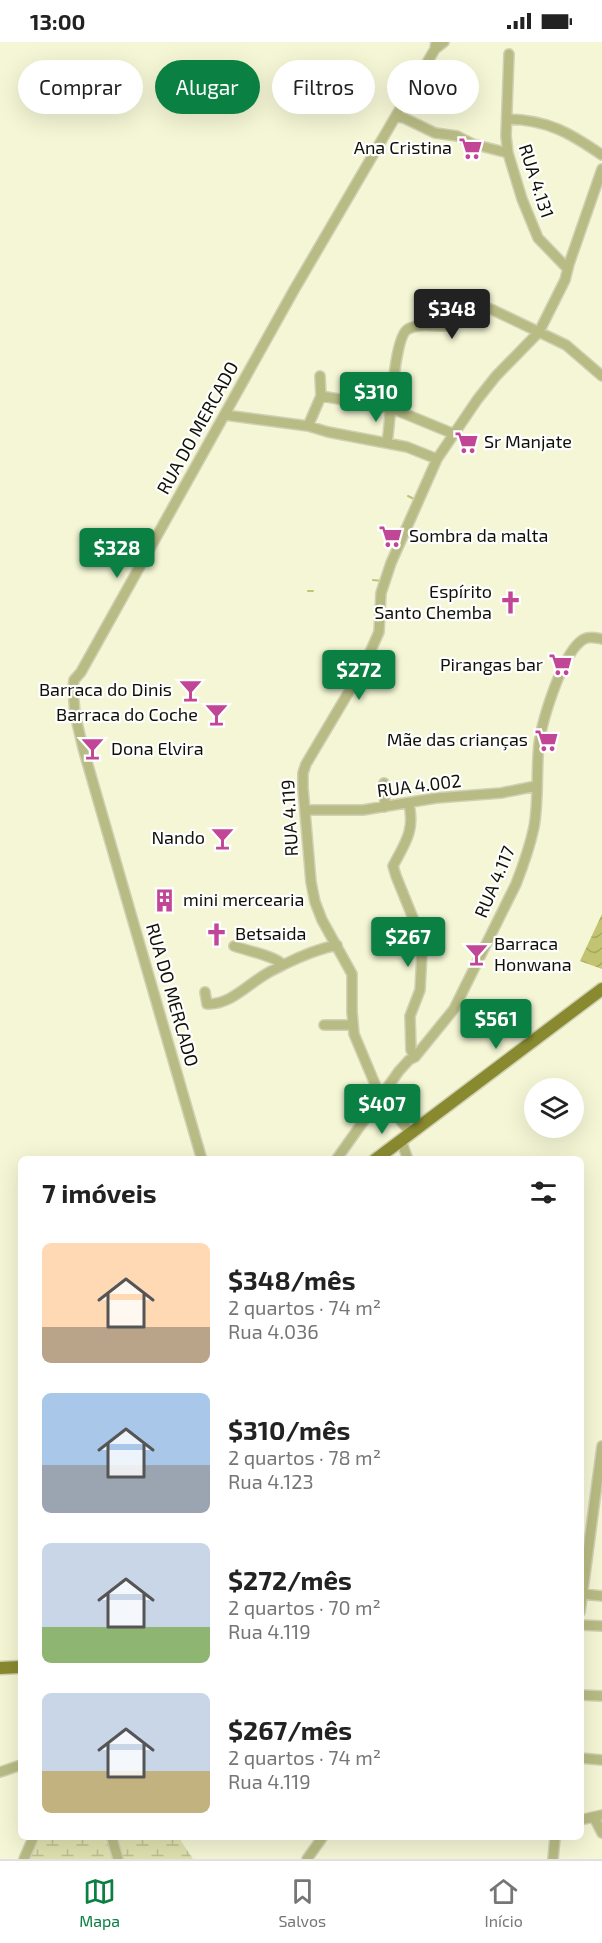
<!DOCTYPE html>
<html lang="pt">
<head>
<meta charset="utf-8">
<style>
	:root { --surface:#fff; --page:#f6f6f6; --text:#222; --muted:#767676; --line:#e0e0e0; --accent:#0b8043 }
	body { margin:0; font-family:"Exo 2",sans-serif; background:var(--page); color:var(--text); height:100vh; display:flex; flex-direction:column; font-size:22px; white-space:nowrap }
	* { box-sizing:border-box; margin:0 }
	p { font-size:20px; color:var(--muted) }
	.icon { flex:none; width:33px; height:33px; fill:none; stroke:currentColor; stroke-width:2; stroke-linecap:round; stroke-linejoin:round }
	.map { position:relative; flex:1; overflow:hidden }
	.sheet { position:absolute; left:18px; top:1114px; width:566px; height:684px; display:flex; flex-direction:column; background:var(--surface); border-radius:9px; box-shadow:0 6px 24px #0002 }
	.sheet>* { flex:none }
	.hud { position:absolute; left:18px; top:18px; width:567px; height:54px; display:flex; gap:12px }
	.controls { position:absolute; left:524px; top:1036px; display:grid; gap:12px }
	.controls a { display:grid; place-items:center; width:60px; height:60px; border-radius:50%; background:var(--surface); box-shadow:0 6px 24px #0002; font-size:30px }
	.price { position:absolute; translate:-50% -51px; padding:0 14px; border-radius:6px; background:var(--accent); color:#fff; font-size:20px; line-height:39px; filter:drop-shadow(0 2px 3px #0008) }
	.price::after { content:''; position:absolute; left:50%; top:36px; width:18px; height:14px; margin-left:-9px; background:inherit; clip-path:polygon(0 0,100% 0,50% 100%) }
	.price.current { background:#222; color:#fff }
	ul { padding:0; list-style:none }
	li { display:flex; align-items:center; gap:18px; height:150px; padding:0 24px }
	li span { display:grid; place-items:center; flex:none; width:168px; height:120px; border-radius:9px; color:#555 }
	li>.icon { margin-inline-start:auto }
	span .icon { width:72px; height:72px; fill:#fffc; stroke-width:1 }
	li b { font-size:26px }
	h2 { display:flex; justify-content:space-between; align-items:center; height:72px; padding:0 24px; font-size:26px }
	.tag { padding:0 21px; border-radius:27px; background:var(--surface); box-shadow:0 6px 24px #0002; font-size:21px; line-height:54px }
	.tag.current { background:var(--accent); color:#fff }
	.status { display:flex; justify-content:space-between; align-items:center; height:42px; padding:0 30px; background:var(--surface); direction:ltr }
	.status svg { height:16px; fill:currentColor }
	.tab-bar { display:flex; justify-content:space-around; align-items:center; height:84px; border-top:2px solid var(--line); background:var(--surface); font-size:16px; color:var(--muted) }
	.tab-bar a { display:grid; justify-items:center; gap:3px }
	.tab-bar .current { color:var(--accent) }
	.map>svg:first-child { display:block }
	.wetland { fill:url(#wetland-marsh) }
	.water { fill:url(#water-waves) }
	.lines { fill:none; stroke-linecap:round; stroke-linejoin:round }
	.stream { stroke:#c2c472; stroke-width:2 }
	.minor-casing { stroke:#d0d1b4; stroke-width:12 }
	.major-casing { stroke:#d0d1b4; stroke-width:15 }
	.minor { stroke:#b9bb84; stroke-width:9 }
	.major { stroke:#898a2f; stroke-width:12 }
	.labels { text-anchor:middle; stroke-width:4.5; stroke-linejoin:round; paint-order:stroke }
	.poi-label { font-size:18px; fill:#101106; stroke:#fff; text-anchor:end }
	.street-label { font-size:18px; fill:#101106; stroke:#fff }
</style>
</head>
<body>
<div class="status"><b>13:00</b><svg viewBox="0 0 49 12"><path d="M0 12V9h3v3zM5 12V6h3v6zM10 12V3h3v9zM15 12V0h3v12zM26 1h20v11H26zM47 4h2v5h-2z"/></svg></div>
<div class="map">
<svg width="602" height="1817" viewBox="0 0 602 1817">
	<defs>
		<pattern id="wetland-marsh" width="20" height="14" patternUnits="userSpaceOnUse" patternTransform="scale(1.5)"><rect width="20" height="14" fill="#e0e2b0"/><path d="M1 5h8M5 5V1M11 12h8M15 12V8" fill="none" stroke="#bfc196"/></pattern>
		<pattern id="water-waves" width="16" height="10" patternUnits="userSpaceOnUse" patternTransform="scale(1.5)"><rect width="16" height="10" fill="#c2c472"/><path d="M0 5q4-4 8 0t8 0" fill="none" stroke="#a6a761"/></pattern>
	</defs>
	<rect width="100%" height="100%" fill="#f4f6d5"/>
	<path class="wetland" d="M39,1796H179L193,1817H19L22,1810Z"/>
	<path class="water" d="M602,872V927L580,919Z"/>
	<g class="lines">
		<path class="stream" d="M408,454L414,457
			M373,538L382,539
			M308,549H313"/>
		<defs>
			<path id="minor" d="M435,7L444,0
				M509,12L506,94L508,111L522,157L538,196L568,227
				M397,75L404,76L435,91L457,94L473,102L508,111
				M508,77C548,78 570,91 602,113
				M321,354L391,366L454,392
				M225,373L308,384L328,390L407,405L437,417
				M308,384L321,354L320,334
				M387,400C391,380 393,295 408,287C422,279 440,287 454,283L458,277L461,262L481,264L493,268L566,303L602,334
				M384,741L385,765
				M409,762C415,789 405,801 393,824L396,834L415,881L422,910L420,948L410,974L411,1008L415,1015
				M305,768H363L436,756L501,751L536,744
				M283,923C301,914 317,907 337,903
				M205,950L207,962C230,963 247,943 266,932C272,928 278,926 283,923C276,914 247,909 234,904
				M324,983H353
				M411,1091L380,1054L354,992L352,970V932L322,878L315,860L311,840L303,746V731L306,722L363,626L379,590L381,551L391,521L437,417L477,358L496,334L539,290L565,238L569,222L602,127
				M401,1098L408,1118
				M202,1118L83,706L75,672L73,647L74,638L81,630L294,248L435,7L436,0
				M336,1118L399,1029L409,1018L415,1015L454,967L516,842C523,824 530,804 534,785C539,757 536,729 539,702C542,679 563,608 584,597C590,594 596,596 602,597
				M583,1552L602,1554
				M580,1570L602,1404
				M580,1583L602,1584
				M580,1653L602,1654
				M580,1716L602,1718
				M0,1730L21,1723
				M594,1775L602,1791
				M580,1778L602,1773
				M112,1796L118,1817
				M24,1817L33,1796
				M307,1817L322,1796
				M553,1817L555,1796"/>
			<path id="major" d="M375,1118L602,947
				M0,1626L21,1625"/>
		</defs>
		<use href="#minor" class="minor-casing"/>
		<use href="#major" class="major-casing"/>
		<use href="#minor" class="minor"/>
		<use href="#major" class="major"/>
	</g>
	<defs>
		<symbol id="supermarket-bare" viewBox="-9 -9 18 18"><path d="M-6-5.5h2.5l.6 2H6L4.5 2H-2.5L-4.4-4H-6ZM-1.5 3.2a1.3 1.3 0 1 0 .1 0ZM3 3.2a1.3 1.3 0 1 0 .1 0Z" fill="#c24696" stroke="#fff" stroke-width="2.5" paint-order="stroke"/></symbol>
		<symbol id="church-bare" viewBox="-9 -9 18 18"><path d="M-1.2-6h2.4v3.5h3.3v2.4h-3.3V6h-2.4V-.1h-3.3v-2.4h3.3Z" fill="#c24696" stroke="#fff" stroke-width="2.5" paint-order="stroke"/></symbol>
		<symbol id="bar-bare" viewBox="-9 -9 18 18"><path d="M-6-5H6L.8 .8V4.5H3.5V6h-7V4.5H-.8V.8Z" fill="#c24696" stroke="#fff" stroke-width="2.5" paint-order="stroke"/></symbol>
		<symbol id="building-bare" viewBox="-9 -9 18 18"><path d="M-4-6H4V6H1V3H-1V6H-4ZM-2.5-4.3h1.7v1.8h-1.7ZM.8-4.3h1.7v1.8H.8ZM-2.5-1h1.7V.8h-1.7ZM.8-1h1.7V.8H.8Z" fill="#c24696" stroke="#fff" stroke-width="2.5" paint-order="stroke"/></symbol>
	</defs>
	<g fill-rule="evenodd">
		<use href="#supermarket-bare" x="454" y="90" width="33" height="33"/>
		<use href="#supermarket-bare" x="450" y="384" width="33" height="33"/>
		<use href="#supermarket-bare" x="374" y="478" width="33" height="33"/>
		<use href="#church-bare" x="494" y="544" width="33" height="33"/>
		<use href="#supermarket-bare" x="544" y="606" width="33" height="33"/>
		<use href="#bar-bare" x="174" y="632" width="33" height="33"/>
		<use href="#bar-bare" x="200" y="656" width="33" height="33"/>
		<use href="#supermarket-bare" x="530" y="682" width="33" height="33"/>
		<use href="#bar-bare" x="76" y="690" width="33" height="33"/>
		<use href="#bar-bare" x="206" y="780" width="33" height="33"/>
		<use href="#building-bare" x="148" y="842" width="33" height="33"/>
		<use href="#church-bare" x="200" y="876" width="33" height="33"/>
		<use href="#bar-bare" x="460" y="896" width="33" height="33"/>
	</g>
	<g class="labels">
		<g class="poi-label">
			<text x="452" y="112">Ana Cristina</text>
			<text x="484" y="406" text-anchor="start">Sr Manjate</text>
			<text x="409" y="500" text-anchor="start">Sombra da malta</text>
			<text x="492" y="556">Espírito<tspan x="492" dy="21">Santo Chemba</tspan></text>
			<text x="543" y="629">Pirangas bar</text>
			<text x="172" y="654">Barraca do Dinis</text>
			<text x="198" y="679">Barraca do Coche</text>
			<text x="528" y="704">Mãe das crianças</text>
			<text x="111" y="713" text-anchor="start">Dona Elvira</text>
			<text x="205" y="802">Nando</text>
			<text x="183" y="864" text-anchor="start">mini mercearia</text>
			<text x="235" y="898" text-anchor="start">Betsaida</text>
			<text x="494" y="908" text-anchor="start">Barraca<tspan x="494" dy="21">Honwana</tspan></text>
		</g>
		<g class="street-label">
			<text transform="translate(536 139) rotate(72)" y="6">RUA 4.131</text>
			<text transform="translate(198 386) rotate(-61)" y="6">RUA DO MERCADO</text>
			<text transform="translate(419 744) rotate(-7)" y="6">RUA 4.002</text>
			<text transform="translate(290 776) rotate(-93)" y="6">RUA 4.119</text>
			<text transform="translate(495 840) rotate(-67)" y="6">RUA 4.117</text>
			<text transform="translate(172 953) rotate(74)" y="6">RUA DO MERCADO</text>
		</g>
	</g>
</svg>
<div class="controls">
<a><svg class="icon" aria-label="layers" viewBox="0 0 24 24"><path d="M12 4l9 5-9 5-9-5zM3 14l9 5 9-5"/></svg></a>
</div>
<b class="price current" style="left:452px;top:298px">$348</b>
<b class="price" style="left:376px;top:381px">$310</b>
<b class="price" style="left:117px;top:537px">$328</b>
<b class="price" style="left:359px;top:659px">$272</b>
<b class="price" style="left:408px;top:926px">$267</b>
<b class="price" style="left:496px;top:1008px">$561</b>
<b class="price" style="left:382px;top:1093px">$407</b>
<div class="hud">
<a class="tag">Comprar</a>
<a class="tag current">Alugar</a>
<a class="tag">Filtros</a>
<a class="tag">Novo</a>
</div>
<section class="sheet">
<h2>7 imóveis<svg class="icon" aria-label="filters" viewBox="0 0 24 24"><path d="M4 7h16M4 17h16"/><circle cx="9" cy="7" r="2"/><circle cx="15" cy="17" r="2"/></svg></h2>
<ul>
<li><span style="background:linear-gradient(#ffd9b3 70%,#b9a48a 0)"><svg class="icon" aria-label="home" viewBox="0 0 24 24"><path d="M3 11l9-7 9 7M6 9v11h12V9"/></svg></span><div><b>$348/mês</b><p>2 quartos · 74 m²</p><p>Rua 4.036</p></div></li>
<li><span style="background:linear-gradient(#a9c7e8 60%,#9aa5b1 0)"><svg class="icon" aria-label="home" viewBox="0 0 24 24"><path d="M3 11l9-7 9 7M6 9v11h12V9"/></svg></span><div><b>$310/mês</b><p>2 quartos · 78 m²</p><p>Rua 4.123</p></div></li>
<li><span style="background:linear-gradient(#c9d6e8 70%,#8fb573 0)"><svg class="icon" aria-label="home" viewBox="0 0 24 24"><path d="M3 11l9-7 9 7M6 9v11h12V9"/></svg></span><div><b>$272/mês</b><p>2 quartos · 70 m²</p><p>Rua 4.119</p></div></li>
<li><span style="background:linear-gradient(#c9d6e8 65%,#c2b280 0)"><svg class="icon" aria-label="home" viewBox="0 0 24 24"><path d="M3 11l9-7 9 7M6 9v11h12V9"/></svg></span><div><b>$267/mês</b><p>2 quartos · 74 m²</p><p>Rua 4.119</p></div></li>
</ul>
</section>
</div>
<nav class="tab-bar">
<a class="current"><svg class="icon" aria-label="map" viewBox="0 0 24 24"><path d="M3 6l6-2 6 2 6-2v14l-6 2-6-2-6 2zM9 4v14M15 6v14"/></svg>Mapa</a>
<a><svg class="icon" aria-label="saved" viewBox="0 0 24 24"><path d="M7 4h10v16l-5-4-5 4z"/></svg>Salvos</a>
<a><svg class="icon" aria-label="home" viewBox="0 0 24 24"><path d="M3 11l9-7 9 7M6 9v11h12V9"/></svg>Início</a>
</nav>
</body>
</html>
